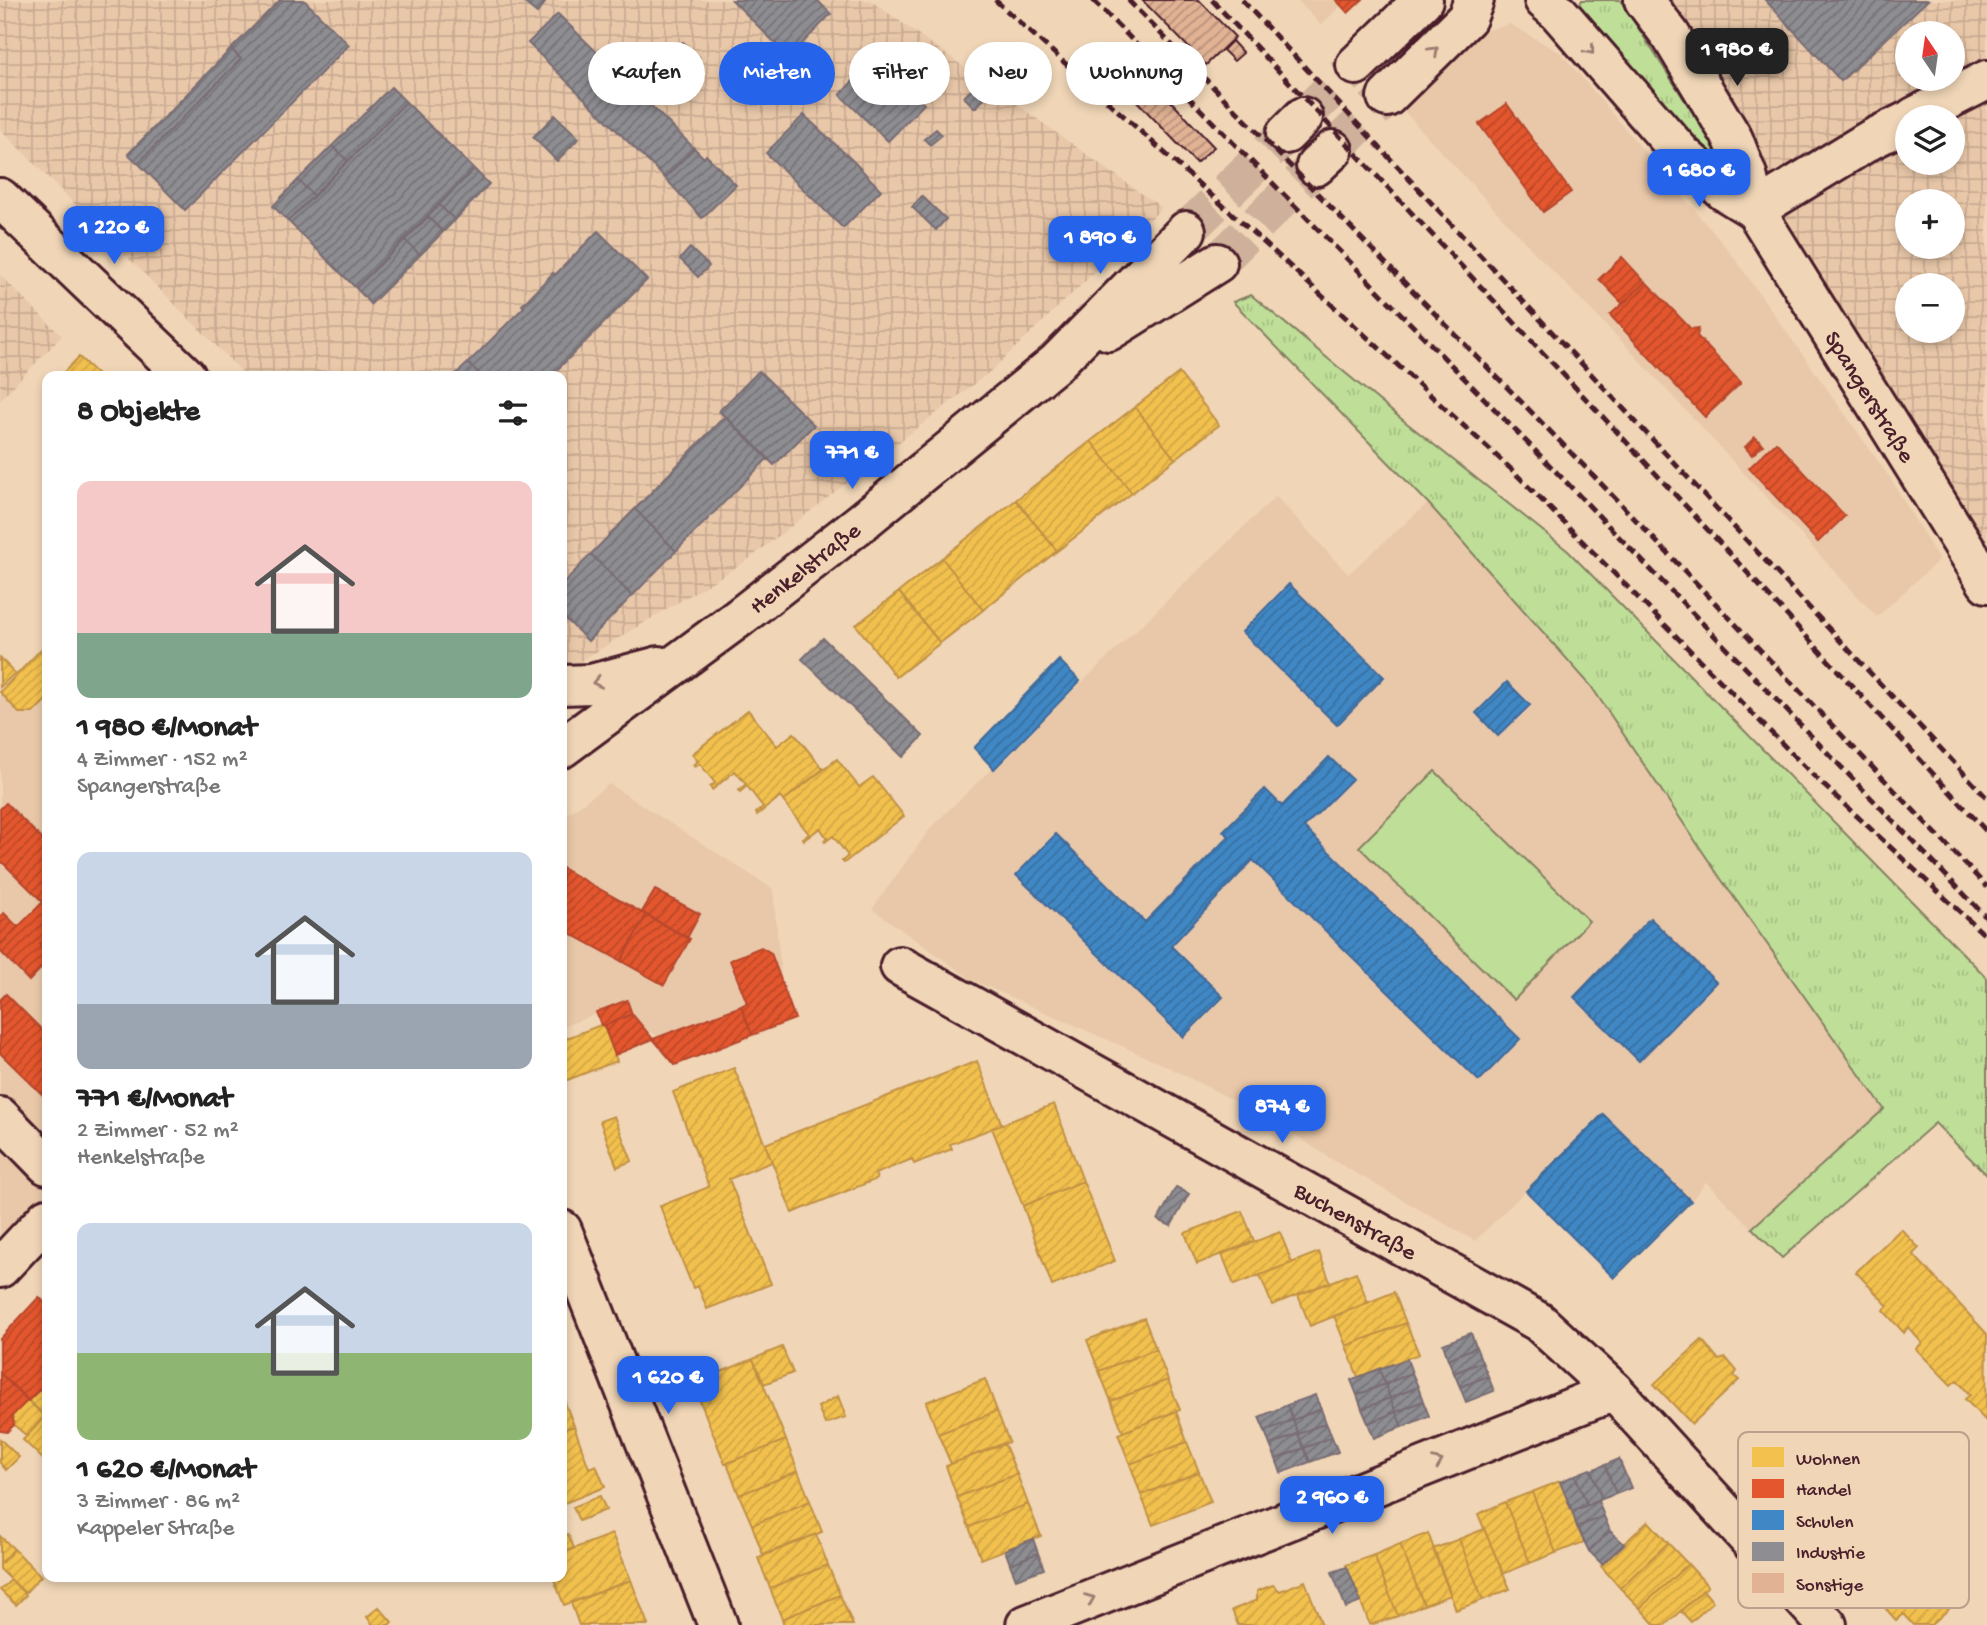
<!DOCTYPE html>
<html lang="de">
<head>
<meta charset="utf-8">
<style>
	:root { --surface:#fff; --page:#f6f6f6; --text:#222; --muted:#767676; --accent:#2563eb }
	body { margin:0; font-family:"Gochi Hand",sans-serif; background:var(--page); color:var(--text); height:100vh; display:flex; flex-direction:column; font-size:26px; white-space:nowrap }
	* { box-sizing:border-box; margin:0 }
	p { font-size:23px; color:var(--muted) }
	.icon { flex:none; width:38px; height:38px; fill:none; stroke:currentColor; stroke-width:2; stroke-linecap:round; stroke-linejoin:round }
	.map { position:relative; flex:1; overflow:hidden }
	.side { position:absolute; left:42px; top:371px; width:525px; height:1211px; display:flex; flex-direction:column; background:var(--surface); border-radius:14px; box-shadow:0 4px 10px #0003 }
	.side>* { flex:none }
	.guide { position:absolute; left:588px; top:42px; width:665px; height:63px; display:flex; gap:14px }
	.needle { width:46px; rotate:347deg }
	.buttons { position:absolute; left:1895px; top:21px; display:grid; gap:14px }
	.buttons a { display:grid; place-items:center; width:70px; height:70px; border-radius:50%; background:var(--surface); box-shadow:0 4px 10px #0003; font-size:35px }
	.price { position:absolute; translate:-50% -60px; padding:0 16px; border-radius:14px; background:var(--accent); color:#fff; font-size:23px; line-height:46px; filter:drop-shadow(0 2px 4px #0008) }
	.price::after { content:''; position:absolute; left:50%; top:42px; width:21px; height:16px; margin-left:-10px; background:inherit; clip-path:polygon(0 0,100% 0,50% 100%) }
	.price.selected { background:#222; color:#fff }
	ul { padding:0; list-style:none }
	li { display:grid; align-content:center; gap:14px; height:371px; padding:0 35px }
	li span { display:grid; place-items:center; height:217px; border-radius:14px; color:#555 }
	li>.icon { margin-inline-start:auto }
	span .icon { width:126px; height:126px; fill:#fffc; stroke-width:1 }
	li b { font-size:30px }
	h2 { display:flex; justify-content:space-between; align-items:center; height:84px; padding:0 35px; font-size:30px }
	.chip { padding:0 24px; border-radius:32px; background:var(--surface); box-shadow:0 4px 10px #0003; font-size:24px; line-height:63px }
	.chip.selected { background:var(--accent); color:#fff }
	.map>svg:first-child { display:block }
	.built { fill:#e9c8a9 }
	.industrial { fill:url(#industrial-grid); fill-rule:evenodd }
	.grass { fill:url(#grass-tufts); stroke:#847f62; stroke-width:2 }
	.garden { fill:#bfdf98; stroke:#847f62; stroke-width:2 }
	.homes { fill:url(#homes-hatch); stroke:#c09044; stroke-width:2 }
	.shops { fill:url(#shops-hatch); stroke:#b6462d; stroke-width:2 }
	.schools { fill:url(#schools-hatch); stroke:#426897; stroke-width:2 }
	.industry { fill:url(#industry-hatch); stroke:#796c73; stroke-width:2 }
	.building { fill:url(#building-hatch); stroke:#4a1f2b; stroke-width:2 }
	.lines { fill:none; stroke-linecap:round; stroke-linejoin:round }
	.minor-tunnel { stroke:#cfb19b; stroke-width:38; stroke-dasharray:38 19; stroke-linecap:butt }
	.minor-casing { stroke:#4a1f2b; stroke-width:44 }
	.minor { stroke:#f0d6b7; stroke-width:38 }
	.rail { stroke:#4a1f2b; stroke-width:5; stroke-dasharray:10 5; stroke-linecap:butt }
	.oneway { stroke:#9d7a71 }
	.labels { text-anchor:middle; stroke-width:7; stroke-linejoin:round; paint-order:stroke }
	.street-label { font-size:24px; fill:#4a1f2b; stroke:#f0d6b7 }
	.key { fill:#f0d6b7; stroke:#be9f8d; stroke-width:2 }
	.key-label { font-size:19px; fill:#4a1f2b }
</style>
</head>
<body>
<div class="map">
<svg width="1987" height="1625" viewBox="0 0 1987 1625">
	<defs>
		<pattern id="industrial-grid" width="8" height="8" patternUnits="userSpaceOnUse" patternTransform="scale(1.75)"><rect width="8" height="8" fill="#e9c8a9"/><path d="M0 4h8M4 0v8" fill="none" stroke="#c9ab92"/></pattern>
		<pattern id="grass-tufts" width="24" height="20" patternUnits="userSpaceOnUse" patternTransform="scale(1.75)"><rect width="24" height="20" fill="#bfdf98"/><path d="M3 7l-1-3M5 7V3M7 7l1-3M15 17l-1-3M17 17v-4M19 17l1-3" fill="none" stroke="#a6bf83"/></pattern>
		<pattern id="homes-hatch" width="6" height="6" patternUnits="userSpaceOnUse" patternTransform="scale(1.75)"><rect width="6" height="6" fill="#f2c14e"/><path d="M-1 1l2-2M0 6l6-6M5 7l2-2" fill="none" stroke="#d1a544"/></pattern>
		<pattern id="shops-hatch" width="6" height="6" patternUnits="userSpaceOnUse" patternTransform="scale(1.75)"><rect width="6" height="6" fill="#e4572e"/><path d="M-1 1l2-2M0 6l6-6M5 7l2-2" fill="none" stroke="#bb4727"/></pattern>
		<pattern id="schools-hatch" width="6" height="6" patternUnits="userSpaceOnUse" patternTransform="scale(1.75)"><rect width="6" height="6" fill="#3f88c5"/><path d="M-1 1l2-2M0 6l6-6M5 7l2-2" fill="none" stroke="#376fa0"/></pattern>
		<pattern id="industry-hatch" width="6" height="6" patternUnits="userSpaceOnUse" patternTransform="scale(1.75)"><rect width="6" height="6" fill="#8d8d92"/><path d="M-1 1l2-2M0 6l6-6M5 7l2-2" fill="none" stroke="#757377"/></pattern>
		<pattern id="building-hatch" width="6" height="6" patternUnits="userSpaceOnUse" patternTransform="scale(1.75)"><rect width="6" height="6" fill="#e1b294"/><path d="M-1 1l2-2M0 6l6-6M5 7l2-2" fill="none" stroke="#b89079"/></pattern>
	</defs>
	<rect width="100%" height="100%" fill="#f0d6b7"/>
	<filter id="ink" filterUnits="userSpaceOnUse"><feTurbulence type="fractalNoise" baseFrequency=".0143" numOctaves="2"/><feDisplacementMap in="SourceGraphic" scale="14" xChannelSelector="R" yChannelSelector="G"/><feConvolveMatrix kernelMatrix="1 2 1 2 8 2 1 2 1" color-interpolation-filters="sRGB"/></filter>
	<g filter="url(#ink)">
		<path class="built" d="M1297,0H1347L1321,25Z
			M1510,24L1561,53L1730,252L1891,479L1939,560L1877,617L1626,346L1534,252L1401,108L1476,33Z
			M1276,496L1348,574L1428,503L1591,686L1721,879L1885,1110L1752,1228L1706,1182L1691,1201L1603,1114L1475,1241L1336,1162L1274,1121L1162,1064L972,980L872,909L932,826Z
			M47,643V1196L0,1247V658L17,674Z
			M609,784L773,889L786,1024L697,1058L609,1009L562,1027V818Z"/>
		<path class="industrial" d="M0,0H870L1162,208L992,370L745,562L574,665L562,663V376H246L0,129Z
			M1666,0H1987V546L1776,209ZM1908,33H1953V79H1908ZM1908,117H1953V163H1908ZM1908,201H1953V247H1908ZM1908,285H1953V331H1908Z
			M0,275L62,336L0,400Z"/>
		<path class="grass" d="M1582,0H1620L1722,158L1721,166L1715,169L1576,11Z
			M1251,295L1389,409L1568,551L1987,978V1175L1935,1123L1782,1258L1752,1228L1884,1109L1721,879L1591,686L1428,503L1233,302Z"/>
		<path class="garden" d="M1435,771L1589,921L1514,1000L1359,847Z"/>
		<path class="homes" d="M79,357L99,376H60Z
			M1179,373L1219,425L1175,459L1135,407Z
			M1135,407L1175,459L1132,493L1091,441Z
			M1091,441L1132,493L1057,551L1016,500Z
			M1016,500L1057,551L983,610L942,558Z
			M942,558L983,610L940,643L899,592Z
			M899,592L940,643L896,677L856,625Z
			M47,643V699L33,713H19L0,692Z
			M0,658L15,673L0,687Z
			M748,710L777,746L794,733L823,769L783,801L780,797L757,815L756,813L763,807L747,786L740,792L739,790L746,784L735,771L712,790L710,787L715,783L700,764L695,767L693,765L698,761L692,754Z
			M837,759L859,787L873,777L904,816L844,863L842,861L848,856L833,836L825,842L824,840L827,838L820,828L804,840L803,838L809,834L783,801Z
			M603,1024L617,1061L562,1082V1040Z
			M977,1061L1002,1125L950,1144L952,1149L914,1164L912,1159L875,1174L877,1179L792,1213L765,1144Z
			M734,1068L772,1162L729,1179L771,1284L707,1309L698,1286L693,1288L660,1206L709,1187L673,1092Z
			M1054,1104L1083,1181L1023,1206L992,1128Z
			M614,1116L632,1161L617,1167L600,1121Z
			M1083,1181L1115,1261L1052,1286L1023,1206Z
			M1242,1211L1254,1241L1197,1264L1185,1233Z
			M1901,1229L1919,1248L1913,1254L1987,1334L1986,1421L1965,1399L1970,1395L1957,1380L1951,1385L1916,1349L1922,1343L1908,1327L1904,1333L1883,1310L1888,1306L1856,1272Z
			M1280,1232L1292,1263L1234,1285L1222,1254Z
			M1319,1252L1330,1282L1272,1305L1260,1275Z
			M1356,1272L1368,1303L1310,1326L1298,1295Z
			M1394,1292L1406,1323L1346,1346L1334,1316Z
			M1144,1318L1156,1349L1099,1371L1087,1340Z
			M1406,1323L1419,1354L1358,1377L1346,1346Z
			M1702,1340L1719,1360L1726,1358L1737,1371L1734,1376L1739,1380L1692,1424L1654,1384Z
			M782,1347L793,1373L764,1384L753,1359Z
			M1156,1349L1168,1380L1111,1401L1099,1371Z
			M753,1359L786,1440L725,1464L693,1383Z
			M985,1379L997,1411L938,1434L926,1402Z
			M1168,1380L1180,1410L1123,1432L1111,1401Z
			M47,1382V1418L28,1401Z
			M562,1395L574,1426L562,1430Z
			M838,1396L846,1417L825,1424L818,1407Z
			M28,1400L45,1416L27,1436L14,1425L12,1416Z
			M997,1411L1009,1442L951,1464L938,1434Z
			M1176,1411L1187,1442L1130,1464L1118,1434Z
			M45,1416L47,1418V1463L23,1440Z
			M574,1426L589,1468L596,1465L605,1487L562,1504V1430Z
			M0,1439L19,1457L6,1470L0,1463Z
			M786,1440L798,1471L739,1495L727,1463Z
			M1187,1442L1199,1472L1141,1495L1130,1464Z
			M1004,1443L1017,1474L957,1497L946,1466Z
			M798,1471L810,1501L752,1525L739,1495Z
			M1199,1472L1211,1502L1153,1525L1141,1495Z
			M1017,1474L1028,1504L969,1527L957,1497Z
			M1560,1481L1584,1542L1556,1553L1532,1492Z
			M1532,1492L1556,1553L1530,1563L1505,1502Z
			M600,1496L606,1510L579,1521L573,1507Z
			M810,1501L822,1532L763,1555L752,1525Z
			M1505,1502L1530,1563L1503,1574L1478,1514Z
			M1028,1504L1041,1536L981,1559L969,1527Z
			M1648,1521L1668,1543L1620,1588L1601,1566Z
			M1484,1529L1510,1589L1483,1600L1459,1539Z
			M1910,1530L1932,1554L1936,1550L1947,1563L1945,1566L1968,1592L1931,1625H1913L1903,1614L1896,1620L1875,1597L1882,1591L1864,1572Z
			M1428,1533L1451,1595L1424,1605L1400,1544Z
			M568,1534L574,1548L562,1553V1537Z
			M612,1534L631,1580L564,1605L553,1577H562V1553Z
			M816,1534L828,1565L770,1588L758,1558Z
			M0,1536L14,1549L0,1564Z
			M1459,1539L1483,1600L1456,1610L1433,1549Z
			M1668,1543L1688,1564L1640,1608L1620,1588Z
			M1400,1544L1424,1605L1398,1616L1374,1555Z
			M14,1549L41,1576L25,1593L0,1569V1564Z
			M1374,1555L1398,1616L1370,1625L1346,1565Z
			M1688,1564L1708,1586L1665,1625H1655L1640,1608Z
			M828,1565L840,1595L782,1619L770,1588Z
			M11,1580L26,1595L16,1605L0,1590Z
			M631,1580L648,1625H579L571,1603Z
			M1305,1581L1322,1625H1238L1232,1610L1257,1600V1591L1273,1585L1280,1591Z
			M1703,1590L1713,1602L1691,1622L1681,1611Z
			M840,1595L853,1625H784L782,1619Z
			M379,1607L392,1622L389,1625H373L367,1617Z"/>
		<path class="shops" d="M1336,0H1362L1348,13Z
			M1507,104L1571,192L1543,212L1479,124Z
			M1622,257L1645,282L1623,304L1599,279Z
			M1646,282L1691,329L1699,328L1697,336L1741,383L1705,417L1610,315Z
			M1755,437L1763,445L1752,455L1745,447Z
			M1776,442L1845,516L1818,542L1749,468Z
			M6,803L47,844V898L43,902L0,860V809Z
			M562,868L646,915L621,961L562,929Z
			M655,890L700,914L687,938L642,912Z
			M43,902L47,906V937L40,944L43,947L41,949L47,956V962L29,981L0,951V945Z
			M4,913L18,927L0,945V916Z
			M646,915L690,939L664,985L621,961Z
			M761,947L771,953L795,1019L752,1035L741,1006L747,1003L730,960Z
			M6,994L47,1035V1099L0,1053V1000Z
			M627,1000L632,1014L604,1026L601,1025L596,1012Z
			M741,1006L752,1035L675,1065L653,1039Z
			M632,1014L653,1039L615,1055L604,1026Z
			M39,1297L47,1305V1382L28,1401L0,1373V1339Z
			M0,1373L28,1400L12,1416L14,1425L7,1432L0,1431Z"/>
		<path class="schools" d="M1289,584L1384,677L1337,725L1242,632Z
			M1059,660L1080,681L994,769L974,748Z
			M1507,682L1530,705L1498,736L1476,713Z
			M1329,757L1352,779L1304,827L1520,1039L1479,1081L1253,860L1171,946L1223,997L1183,1037L1016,875L1056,834L1145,922L1229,836L1223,831L1265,789L1282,806Z
			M1650,918L1716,982L1639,1061L1574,997Z
			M1603,1114L1691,1201L1614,1278L1526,1191Z"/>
		<path class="industry" d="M280,0H304L349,45L185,210L138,163L241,59L231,49Z
			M521,0H542L545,3L537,13Z
			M732,0H817L831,14L789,57Z
			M1765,0H1928L1841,81Z
			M558,14L694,148L665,178L528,43Z
			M683,42L699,57L676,80L661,66Z
			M231,49L241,59L138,163L128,154Z
			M875,57L924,104L888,141L840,95Z
			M391,87L406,102L348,161L332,146Z
			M973,88L984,99L975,108L964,97Z
			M406,102L474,169L356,288L288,221Z
			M555,115L579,138L557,161L533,137Z
			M804,115L853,161L881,190L843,228L766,153Z
			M936,129L942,135L930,145L924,139Z
			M332,146L348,161L314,196L298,180Z
			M694,148L704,158L706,155L736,185L702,218L665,178Z
			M474,169L489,184L455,220L439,205Z
			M298,180L314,196L288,221L273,206Z
			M922,196L946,219L936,230L912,207Z
			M439,205L455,220L443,232L428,217Z
			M428,217L443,232L420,255L405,240Z
			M598,231L647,280L551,376H482L468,363L524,307L522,305L553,273L555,275Z
			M405,240L420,255L371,304L356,288Z
			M690,248L709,266L698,277L680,259Z
			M468,363L482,376H454Z
			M759,371L814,425L774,465L719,411Z
			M725,416L768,458L676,551L635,509Z
			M635,509L676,551L632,596L591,554Z
			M591,554L632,596L588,641L562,615V585Z
			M823,638L923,736L903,757L802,659Z
			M1176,1187L1189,1194L1171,1226L1158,1220Z
			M1471,1333L1476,1347L1448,1359L1443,1344Z
			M1476,1347L1482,1362L1454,1373L1448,1359Z
			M1407,1359L1412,1373L1385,1384L1379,1369Z
			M1482,1362L1488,1376L1460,1387L1454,1373Z
			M1379,1369L1385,1384L1357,1395L1351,1380Z
			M1412,1373L1418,1387L1390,1398L1385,1384Z
			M1488,1376L1494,1391L1466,1402L1460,1387Z
			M1385,1384L1390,1398L1362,1409L1357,1395Z
			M1418,1387L1423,1401L1396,1412L1390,1398Z
			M1315,1395L1321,1409L1293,1420L1287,1405Z
			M1390,1398L1396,1412L1368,1423L1362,1409Z
			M1423,1401L1429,1416L1402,1427L1396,1412Z
			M1287,1405L1293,1420L1265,1431L1259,1417Z
			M1321,1409L1326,1423L1298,1434L1293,1420Z
			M1396,1412L1402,1427L1374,1438L1368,1423Z
			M1293,1420L1298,1434L1270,1445L1265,1431Z
			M1326,1423L1332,1437L1304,1448L1298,1434Z
			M1298,1434L1304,1448L1276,1459L1270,1445Z
			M1332,1437L1338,1452L1310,1462L1304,1448Z
			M1304,1448L1310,1462L1281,1473L1276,1459Z
			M1619,1459L1631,1488L1616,1494L1605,1465Z
			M1605,1465L1616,1494L1602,1499L1591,1470Z
			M1590,1469L1602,1499L1587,1505L1575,1475Z
			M1575,1475L1587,1505L1572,1511L1560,1482Z
			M1598,1501L1604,1516L1577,1527L1572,1511Z
			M1604,1516L1610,1531L1589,1551L1577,1527Z
			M1610,1531L1624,1544L1602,1564L1589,1551Z
			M1033,1539L1038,1553L1010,1564L1005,1550Z
			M1038,1553L1044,1569L1016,1579L1010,1564Z
			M1347,1567L1361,1602L1346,1608L1332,1572Z"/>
		<path class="building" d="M1142,0H1199L1235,37L1206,65Z
			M1232,41L1243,53L1234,61L1223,50Z
			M1130,58L1214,147L1196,163L1112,75Z"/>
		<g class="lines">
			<path class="minor-tunnel" d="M1303,117L1356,65
				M1333,150L1387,97
				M1186,231L1286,134
				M1217,263L1316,166"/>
			<defs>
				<path id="minor" d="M1544,0L1558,12L1682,154L1724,191L1755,210
					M1644,0L1671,36L1733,139L1747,175L1755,210L1987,583
					M1356,65L1423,0
					M1387,97L1467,18L1474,0
					M1914,117L1987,80
					M1286,134L1303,117
					M1316,166L1333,150
					M0,198L186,376
					M1755,210L1870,140L1908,121
					M1109,331L1217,263
					M562,685L591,684L659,666
					M562,748L740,617L863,521L1056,363L1186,231
					M900,966L1539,1322L1614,1391L1827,1625
					M0,1117L47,1165
					M562,1230L718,1625
					M0,1268L47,1218
					M1026,1625L1614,1391"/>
			</defs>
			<use href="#minor" class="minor-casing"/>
			<use href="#minor" class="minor"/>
			<path class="rail" d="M995,0L1270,248L1512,470L1816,778L1987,937
				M1093,0L1569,485L1987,918
				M1128,0L1587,469L1987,887
				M1212,0L1633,449L1987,832
				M1242,0L1987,798"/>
		</g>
		<defs><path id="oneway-chevron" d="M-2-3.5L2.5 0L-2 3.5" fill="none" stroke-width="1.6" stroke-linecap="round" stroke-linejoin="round" transform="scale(1.75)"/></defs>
		<g class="oneway">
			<use href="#oneway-chevron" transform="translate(1590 50) rotate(50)"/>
			<use href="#oneway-chevron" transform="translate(1434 51) rotate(-44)"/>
			<use href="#oneway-chevron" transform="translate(597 682) rotate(168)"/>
			<use href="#oneway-chevron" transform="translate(1438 1462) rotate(-22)"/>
			<use href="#oneway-chevron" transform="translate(1090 1599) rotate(-22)"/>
		</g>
	</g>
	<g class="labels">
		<g class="street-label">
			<text transform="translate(1871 396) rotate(58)" y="8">Spangerstraße</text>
			<text transform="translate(804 567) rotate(-38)" y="8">Henkelstraße</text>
			<text transform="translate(1356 1220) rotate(29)" y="8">Buchenstraße</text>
		</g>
	</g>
	<rect x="1738" y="1432" width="231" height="176" rx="10" class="key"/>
	<rect x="1752" y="1447" width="32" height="20" fill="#f2c14e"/>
	<rect x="1752" y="1479" width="32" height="19" fill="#e4572e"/>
	<rect x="1752" y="1510" width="32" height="20" fill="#3f88c5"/>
	<rect x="1752" y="1542" width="32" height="19" fill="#8d8d92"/>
	<rect x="1752" y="1573" width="32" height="20" fill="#e1b294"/>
	<g class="key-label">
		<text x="1796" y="1464">Wohnen</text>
		<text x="1796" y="1495">Handel</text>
		<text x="1796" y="1527">Schulen</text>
		<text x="1796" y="1558">Industrie</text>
		<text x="1796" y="1590">Sonstige</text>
	</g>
</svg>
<div class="buttons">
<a><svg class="needle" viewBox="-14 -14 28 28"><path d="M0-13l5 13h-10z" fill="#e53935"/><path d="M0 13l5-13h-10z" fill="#767676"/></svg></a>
<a><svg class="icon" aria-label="layers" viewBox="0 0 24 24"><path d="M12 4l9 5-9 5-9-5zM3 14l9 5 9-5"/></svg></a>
<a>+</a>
<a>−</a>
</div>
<b class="price selected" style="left:1737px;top:88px">1 980 €</b>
<b class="price" style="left:1699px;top:209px">1 680 €</b>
<b class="price" style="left:114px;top:266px">1 220 €</b>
<b class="price" style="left:1100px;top:276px">1 890 €</b>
<b class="price" style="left:852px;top:491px">771 €</b>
<b class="price" style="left:1282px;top:1145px">874 €</b>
<b class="price" style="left:668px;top:1416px">1 620 €</b>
<b class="price" style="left:1332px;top:1536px">2 960 €</b>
<div class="guide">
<a class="chip">Kaufen</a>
<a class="chip selected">Mieten</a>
<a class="chip">Filter</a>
<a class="chip">Neu</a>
<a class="chip">Wohnung</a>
</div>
<section class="side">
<h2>8 Objekte<svg class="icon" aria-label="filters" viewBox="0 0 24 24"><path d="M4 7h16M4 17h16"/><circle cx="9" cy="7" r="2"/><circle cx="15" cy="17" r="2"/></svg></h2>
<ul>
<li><span style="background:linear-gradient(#f6c9c9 70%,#7fa58c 0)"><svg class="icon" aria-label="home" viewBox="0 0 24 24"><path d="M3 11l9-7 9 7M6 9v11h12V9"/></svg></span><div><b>1 980 €/Monat</b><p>4 Zimmer · 152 m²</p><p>Spangerstraße</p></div></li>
<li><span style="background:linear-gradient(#c9d6e8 70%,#9aa5b1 0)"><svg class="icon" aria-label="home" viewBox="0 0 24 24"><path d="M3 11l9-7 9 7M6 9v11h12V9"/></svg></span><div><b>771 €/Monat</b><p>2 Zimmer · 52 m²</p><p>Henkelstraße</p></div></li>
<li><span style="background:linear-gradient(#c9d6e8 60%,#8fb573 0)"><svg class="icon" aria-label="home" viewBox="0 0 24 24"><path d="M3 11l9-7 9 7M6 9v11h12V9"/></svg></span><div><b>1 620 €/Monat</b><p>3 Zimmer · 86 m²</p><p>Kappeler Straße</p></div></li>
</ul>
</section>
</div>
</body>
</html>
